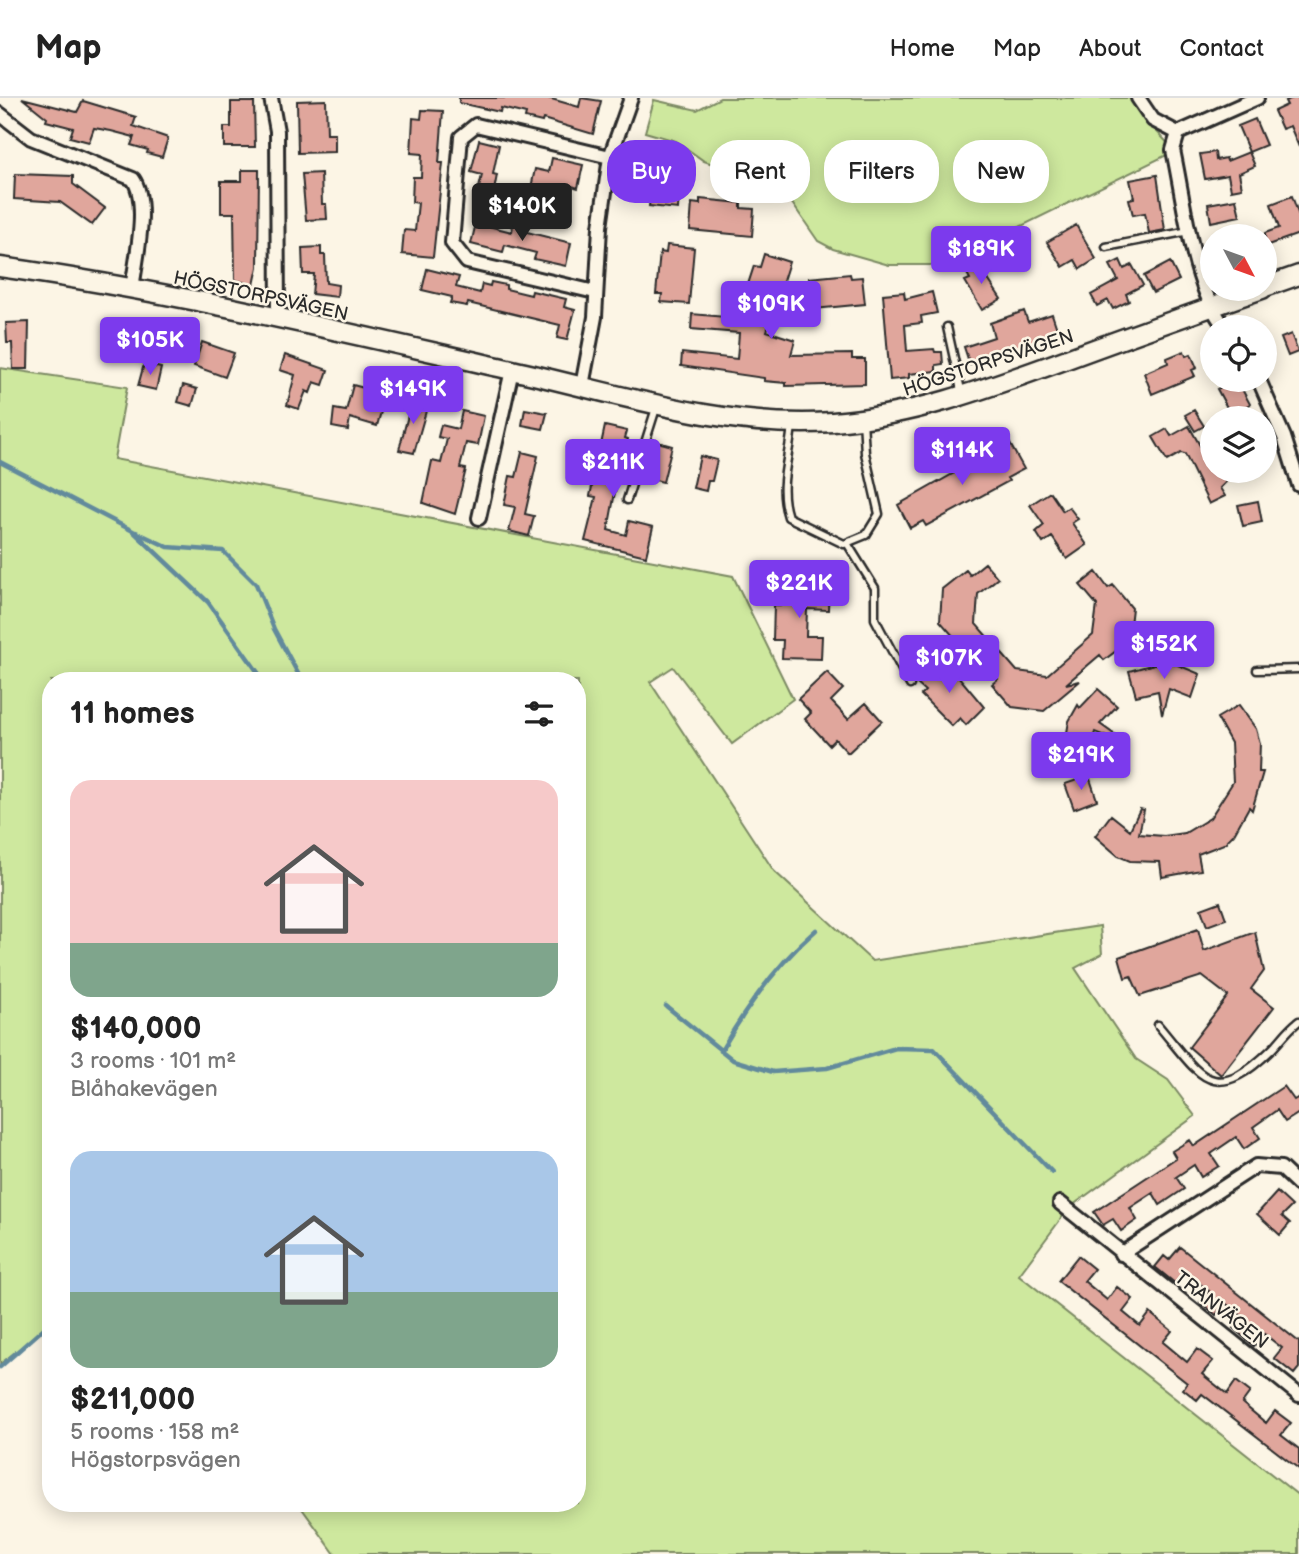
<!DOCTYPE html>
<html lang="en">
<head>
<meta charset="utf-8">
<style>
	:root { --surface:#fff; --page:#f2f2f2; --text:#222; --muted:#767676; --line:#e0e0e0; --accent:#7c3aed }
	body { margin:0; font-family:"Balsamiq Sans",sans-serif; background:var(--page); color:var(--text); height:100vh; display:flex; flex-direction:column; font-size:26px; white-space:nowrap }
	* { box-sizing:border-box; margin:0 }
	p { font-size:23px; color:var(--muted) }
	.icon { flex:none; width:38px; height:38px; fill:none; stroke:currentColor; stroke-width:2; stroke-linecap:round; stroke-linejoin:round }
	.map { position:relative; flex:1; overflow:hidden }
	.panel { position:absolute; left:42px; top:574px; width:544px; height:840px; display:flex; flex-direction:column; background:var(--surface); border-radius:28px; box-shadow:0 4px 18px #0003 }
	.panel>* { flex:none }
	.banner { position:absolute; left:607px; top:42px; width:586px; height:63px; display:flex; gap:14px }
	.needle { width:46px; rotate:131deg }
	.tools { position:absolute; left:1200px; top:126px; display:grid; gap:14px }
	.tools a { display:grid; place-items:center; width:77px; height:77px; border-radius:50%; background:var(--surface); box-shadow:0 4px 18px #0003; font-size:35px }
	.price { position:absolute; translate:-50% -60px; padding:0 16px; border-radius:7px; background:var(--accent); color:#fff; font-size:23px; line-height:46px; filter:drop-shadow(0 2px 4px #0008) }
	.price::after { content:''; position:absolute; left:50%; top:42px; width:21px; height:16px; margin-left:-10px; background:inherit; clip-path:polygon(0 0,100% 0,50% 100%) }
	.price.on { background:#222; color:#fff }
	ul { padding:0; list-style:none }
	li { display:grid; align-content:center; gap:14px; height:371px; padding:0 28px }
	li span { display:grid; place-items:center; height:217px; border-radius:21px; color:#555 }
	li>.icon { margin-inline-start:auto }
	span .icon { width:126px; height:126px; fill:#fffc; stroke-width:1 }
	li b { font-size:30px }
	h2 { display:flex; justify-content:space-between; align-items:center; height:84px; padding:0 28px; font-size:30px }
	.chip { padding:0 24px; border-radius:28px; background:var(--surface); box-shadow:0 4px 18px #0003; font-size:24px; line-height:63px }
	.chip.on { background:var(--accent); color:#fff }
	header { display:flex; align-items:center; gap:42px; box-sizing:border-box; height:98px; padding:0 35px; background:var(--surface); border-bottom:2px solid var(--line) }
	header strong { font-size:33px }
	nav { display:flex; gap:38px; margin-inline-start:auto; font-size:24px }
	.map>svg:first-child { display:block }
	.green { fill:#cee89e; stroke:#7c8a64; stroke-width:2 }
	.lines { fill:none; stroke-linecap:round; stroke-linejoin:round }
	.stream { stroke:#628a9c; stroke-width:4.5 }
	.building { fill:#e0a69c; stroke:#2b2b2b; stroke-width:2 }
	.lane-casing { stroke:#2b2b2b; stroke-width:11 }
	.street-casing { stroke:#2b2b2b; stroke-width:18 }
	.secondary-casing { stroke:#2b2b2b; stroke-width:23 }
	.lane { stroke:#fcf5e5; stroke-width:6 }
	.street { stroke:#fcf5e5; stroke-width:12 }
	.secondary { stroke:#fcf5e5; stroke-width:18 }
	.labels { text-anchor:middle; stroke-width:5; stroke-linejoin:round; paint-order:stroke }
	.street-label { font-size:19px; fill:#2b2b2b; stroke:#fcf5e5 }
</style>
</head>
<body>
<header>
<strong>Map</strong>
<nav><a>Home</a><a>Map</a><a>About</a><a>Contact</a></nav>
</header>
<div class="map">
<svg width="1299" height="1456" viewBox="0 0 1299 1456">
	<rect width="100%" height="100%" fill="#fcf5e5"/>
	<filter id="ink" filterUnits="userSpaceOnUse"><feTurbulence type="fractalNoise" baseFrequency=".0143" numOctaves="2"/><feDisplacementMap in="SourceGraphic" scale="14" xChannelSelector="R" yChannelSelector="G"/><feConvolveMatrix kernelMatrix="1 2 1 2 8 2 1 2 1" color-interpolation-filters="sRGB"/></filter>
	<g filter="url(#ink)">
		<path class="green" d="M720,0H1137L1147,23L1175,53L942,167H889L833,151L818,143L785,95L768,84L704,63L676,43L645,34L654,2L697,12Z
			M0,270L127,289L114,361L733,478L793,601L732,646L673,569L650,584L774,773L872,863L1100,828L1102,856L1075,870L1136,961L1168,982L1195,1018L1069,1110L1019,1177L1299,1398V1456H335L298,1405H578V583H51V1226L0,1266Z"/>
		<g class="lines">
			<path class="stream" d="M0,364L133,433L208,504L264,583
				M136,434L168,449L223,453L256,486L274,531L302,583
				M666,908L733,962L773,974L827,970L896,950L934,951L1052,1074
				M721,953C747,908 777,866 816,832
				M0,1269L51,1224"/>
		</g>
		<path class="building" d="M22,0L77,14L83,3L136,19L133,28L168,40L162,59L147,55L148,52L131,47L134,39L111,33L94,30L89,44L70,39L73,30L46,23L47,20Z
			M459,0H548L579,9L581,0L601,3L593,36L543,21L542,24L525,20L526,16L501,10L500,14L459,5Z
			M1293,0H1299V49L1290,28L1282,31L1274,13L1287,7L1285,3Z
			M326,2L327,36H335V54L298,55L297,3Z
			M231,4H254L255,49H224V29H231Z
			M422,12L443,13L439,65H443L433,159L402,156L404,132L415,133L418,105L412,104L413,79H421L422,56L411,55L413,20L421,21Z
			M1255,21L1266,47L1249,54L1238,28Z
			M479,42L499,47L493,76L497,77L493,98L478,94L482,77L471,74Z
			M1215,54L1216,62L1226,60L1227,63L1249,54L1255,68L1239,75L1242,90L1231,92L1228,77L1205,81L1200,56Z
			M552,60L583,67L578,90L572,88L570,98L531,90L535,71L549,74Z
			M242,72H259L258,169L254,187L235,182L234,115H221V83H242Z
			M321,75L322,106H326L327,121L306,122L302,76Z
			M15,76L73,78V86L105,110L92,127L60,104L14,101Z
			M1157,77L1165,132L1149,135L1145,115L1133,117L1129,101L1134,100L1130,82Z
			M651,93L679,95L678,111L649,108Z
			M1292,98L1299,118V136L1265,148V135L1279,130L1271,106Z
			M700,101L741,105V110L754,111L752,138L690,132L692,105L700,106Z
			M1236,101L1240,118L1211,124L1208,106Z
			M476,125L512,134L513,126L524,128L523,133L571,145L566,168L534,161L536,155L505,147L503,154L471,146Z
			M1076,127L1096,161L1080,171L1075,162L1063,169L1047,144Z
			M667,147L694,150L689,206L661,204L662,196H656L660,154L666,155Z
			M321,149V157H325L326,185L338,187L337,199L312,196L314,176H303L302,150Z
			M764,156L789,164L767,233L795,242L791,257L852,256V261H865V286L786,288V285L764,283V280L681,268L682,255L737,261L739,235L691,231L692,216L737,220L754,168L760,169Z
			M1120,162L1124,171L1132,167L1143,187L1126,196L1129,203L1113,211L1108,202L1097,208L1091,197L1118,182L1110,167Z
			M976,163L1001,201L982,212L965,183L970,181L964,170Z
			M1170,164L1179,182L1153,195L1144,178Z
			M427,171L459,179L456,189L480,195L482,186L490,188L491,184L506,187V191L531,197L532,193L566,201L564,209L575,212L567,242L557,240L560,227L468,205L467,208L450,205L452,199L422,192Z
			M850,176L851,180L862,179L865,206L804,212L801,185H809V180Z
			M904,194L905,201L932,194L937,215L921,218L922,225L905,227L907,253L934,251L935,254H942L943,266L936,267V273L909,276V280L890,282L883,196Z
			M1024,213L1028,224L1052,216L1059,237L970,267L964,249L994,239L990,225Z
			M29,224L28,271H13L12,245H7L6,225Z
			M1291,236L1298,254L1288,258L1281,240Z
			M202,244L234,255L225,279L194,268Z
			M1184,253L1186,258L1191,256L1197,270L1192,272L1195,278L1152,296L1144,275L1168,265L1167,260Z
			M285,257L328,272L323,287L314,284L310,295L306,293L299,311L287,307L295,277L280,272Z
			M144,266L161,270L156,292L138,288Z
			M1237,282L1250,306L1231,317L1217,291Z
			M183,287L197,291L192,308L178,304Z
			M353,287L386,296L377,328L350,320L348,332L332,329L334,311L346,313Z
			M412,302L428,306L414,355L399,352Z
			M525,311L547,315L543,331L522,327Z
			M1194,312L1204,328L1195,333L1185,317Z
			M462,313L484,318L478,347L466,345L460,370L466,371L455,416L423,405L432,363L441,365L447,341L438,339L441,327L458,331Z
			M605,328L627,333L625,340L628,341L624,362H621L608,432L626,437L629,423L653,429L646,458L585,443L596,399L590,398Z
			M1189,328L1207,360L1213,358V373H1220L1226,384L1220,390L1225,398L1209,406L1185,356L1181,355L1167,363L1153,339L1167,331L1171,338Z
			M654,343L672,348L663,384L644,379L645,375L642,374Z
			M1009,344L1024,371L1007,380L1009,383L926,428L923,423L910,430L898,407Z
			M522,354L538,358L525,416L534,418L529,438L509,433L515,409L504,407L510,378L516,379Z
			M700,358L717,362L712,383H708L706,393L693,390Z
			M1050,394L1063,413L1069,409L1078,421L1072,425L1087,447L1067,461L1052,439L1043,445L1036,434L1044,427L1030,407Z
			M1258,403L1262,424L1243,428L1238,407Z
			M985,465L998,480L978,496L976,526L1017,573L1047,577L1093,537L1097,507L1080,487L1096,474L1108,490L1113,487L1132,510L1128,544L1104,562L1100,557L1066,586L1080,583L1044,613L1012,609L992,586L998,581L965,543L961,547L940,523L942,491L966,472L970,477Z
			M783,486L829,488L828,512L807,511L806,538H822L821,561L782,560L783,542H773L774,507H782Z
			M939,562L951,575L954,573L984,609L966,627L960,620L952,628L921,597L925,593L917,586Z
			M1158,565H1173L1200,576L1192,600L1169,591L1162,617L1158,593L1136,598L1129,573Z
			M827,574L843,591L831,603L848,621L866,605L882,623L848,655L835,641L829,647L805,621L811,615L798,601Z
			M1098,591L1117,608L1100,626L1118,639L1117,643L1095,634L1088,658L1064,652L1069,623L1078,607L1080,610Z
			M1239,607L1256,631L1260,645L1259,674H1263L1252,712L1249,709L1234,736L1224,746L1198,756L1201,772L1162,779L1160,764L1130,763L1118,758L1095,738L1111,717L1130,732L1140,711L1144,712L1139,736L1164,738L1185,735L1210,720L1233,684L1231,645L1217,620Z
			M1089,678L1097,702L1074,711L1065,686Z
			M1220,804L1226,821L1207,828L1201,811Z
			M1198,831L1204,853L1255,834L1264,873L1251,891L1274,909L1221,977L1189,949L1228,898L1202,878L1140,898L1131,878L1125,880L1119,859Z
			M1284,988L1294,1002L1299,999V1015L1285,1024L1277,1012L1253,1029L1260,1040L1244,1051L1236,1039L1211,1056L1219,1068L1201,1079L1194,1067L1176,1079L1184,1091L1160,1107L1153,1095L1130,1110L1137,1122L1121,1133L1113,1121L1103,1127L1094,1114L1176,1060L1172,1053L1190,1042L1194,1048Z
			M1277,1094L1292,1108L1282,1118L1290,1125L1280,1137L1257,1116Z
			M1180,1149L1299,1244V1270L1294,1276L1274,1260L1282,1250L1264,1236L1254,1248L1233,1230L1243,1219L1225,1205L1216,1217L1200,1204L1209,1193L1185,1174L1176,1186L1155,1169L1164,1158L1169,1162Z
			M1078,1158L1094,1171L1084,1183L1107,1202L1117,1189L1133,1201L1123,1214L1140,1228L1150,1215L1172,1233L1163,1244L1187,1264L1197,1251L1213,1263L1202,1276L1227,1296L1236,1283L1250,1294L1242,1305L1266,1325L1275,1313L1291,1325L1281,1337L1299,1351V1371L1202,1296L1197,1302L1183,1291L1187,1285L1058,1183Z"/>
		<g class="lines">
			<defs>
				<path id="lane" d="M1106,149L1189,133
					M947,229L962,297
					M792,326C790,358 777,387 788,419L844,446L866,437L879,416L865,355L863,322
					M627,402L657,307
					M847,445L875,490V521L910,587
					M1257,572L1299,571
					M1158,927C1201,978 1212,1010 1272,951C1281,942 1288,931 1299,923"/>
				<path id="street" d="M271,0L277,33L278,221
					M1138,0L1153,22L1178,35
					M0,16L31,40L133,81C150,105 135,164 132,192
					M595,194L467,164L452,145L461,39L476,27L610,59
					M1225,229C1193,191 1184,102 1173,52L1178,35L1257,0
					M1259,282L1284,339L1299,387
					M582,288L595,219L600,129L610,59L631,0
					M479,420L512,272
					M1060,1105L1299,1297
					M1121,1156L1256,1068L1281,1070L1299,1087"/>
				<path id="secondary" d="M0,169C172,193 343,234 512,272C616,295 724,332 833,324C912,318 985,291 1059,264C1126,239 1194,215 1262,191
					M1265,189L1299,177"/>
			</defs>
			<use href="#lane" class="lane-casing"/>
			<use href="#street" class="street-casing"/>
			<use href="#secondary" class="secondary-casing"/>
			<use href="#lane" class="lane"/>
			<use href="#street" class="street"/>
			<use href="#secondary" class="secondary"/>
		</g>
	</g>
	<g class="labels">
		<g class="street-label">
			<text transform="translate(261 197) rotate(12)" y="7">HÖGSTORPSVÄGEN</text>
			<text transform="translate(988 264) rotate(-18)" y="7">HÖGSTORPSVÄGEN</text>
			<text transform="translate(1222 1211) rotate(38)" y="7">TRANVÄGEN</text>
		</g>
	</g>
</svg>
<div class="tools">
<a><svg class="needle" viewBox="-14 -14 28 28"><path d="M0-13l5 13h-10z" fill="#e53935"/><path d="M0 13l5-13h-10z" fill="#767676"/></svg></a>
<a><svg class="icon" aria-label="locate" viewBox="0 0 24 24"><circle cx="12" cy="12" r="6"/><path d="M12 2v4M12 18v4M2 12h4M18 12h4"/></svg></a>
<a><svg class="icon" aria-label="layers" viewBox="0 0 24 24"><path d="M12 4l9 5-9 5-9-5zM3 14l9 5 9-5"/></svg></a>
</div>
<b class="price on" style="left:522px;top:145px">$140K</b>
<b class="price" style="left:981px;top:188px">$189K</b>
<b class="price" style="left:771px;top:243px">$109K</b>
<b class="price" style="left:150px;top:279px">$105K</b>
<b class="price" style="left:413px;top:328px">$149K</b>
<b class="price" style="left:962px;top:389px">$114K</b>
<b class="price" style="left:613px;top:401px">$211K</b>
<b class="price" style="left:799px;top:522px">$221K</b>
<b class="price" style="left:1164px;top:583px">$152K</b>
<b class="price" style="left:949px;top:597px">$107K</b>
<b class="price" style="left:1081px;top:694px">$219K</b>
<div class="banner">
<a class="chip on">Buy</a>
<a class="chip">Rent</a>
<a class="chip">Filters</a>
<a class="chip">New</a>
</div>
<section class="panel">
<h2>11 homes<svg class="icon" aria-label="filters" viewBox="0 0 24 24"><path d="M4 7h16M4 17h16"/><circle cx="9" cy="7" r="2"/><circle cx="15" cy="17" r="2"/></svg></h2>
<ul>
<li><span style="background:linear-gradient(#f6c9c9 75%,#7fa58c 0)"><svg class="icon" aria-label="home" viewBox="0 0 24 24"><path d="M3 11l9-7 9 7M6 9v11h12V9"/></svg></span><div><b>$140,000</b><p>3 rooms · 101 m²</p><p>Blåhakevägen</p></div></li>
<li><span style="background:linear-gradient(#a9c7e8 65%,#7fa58c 0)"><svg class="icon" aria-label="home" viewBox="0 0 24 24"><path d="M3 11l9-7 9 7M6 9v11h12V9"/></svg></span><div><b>$211,000</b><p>5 rooms · 158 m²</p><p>Högstorpsvägen</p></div></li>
</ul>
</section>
</div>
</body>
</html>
